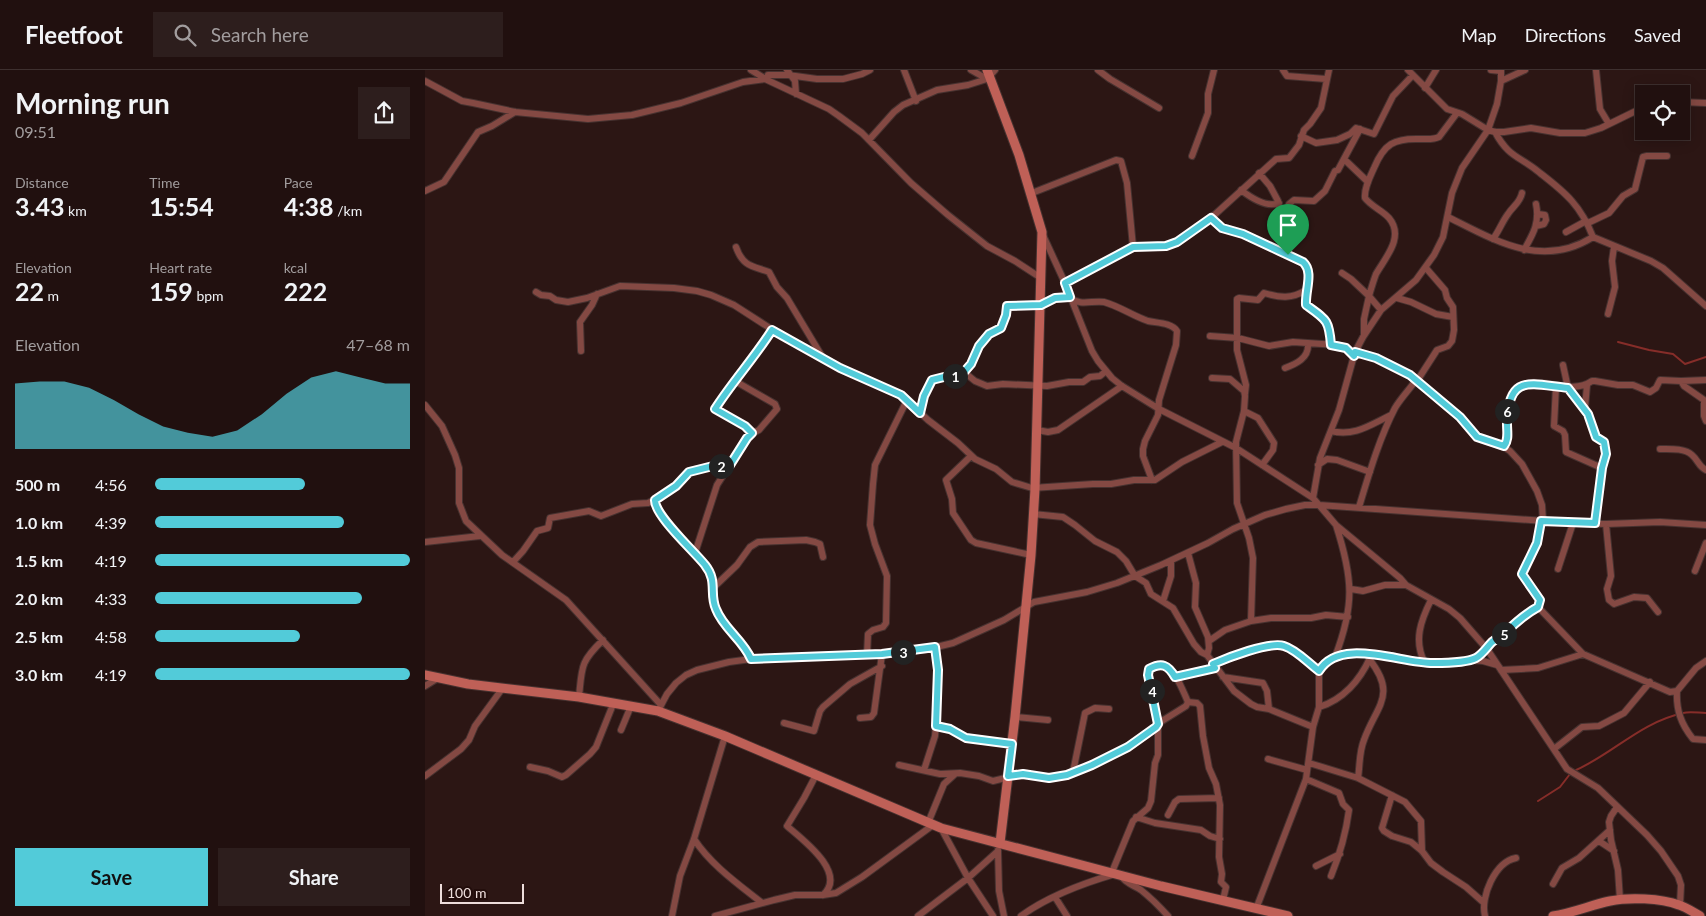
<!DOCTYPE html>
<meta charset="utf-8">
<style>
:root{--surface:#21100f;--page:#2d1e1d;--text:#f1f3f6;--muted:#a29d9e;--line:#3e302f;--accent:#52cbd9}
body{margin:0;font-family:Lato,sans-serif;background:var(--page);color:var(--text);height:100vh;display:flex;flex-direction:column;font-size:19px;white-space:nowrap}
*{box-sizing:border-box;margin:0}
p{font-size:16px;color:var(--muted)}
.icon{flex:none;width:28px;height:28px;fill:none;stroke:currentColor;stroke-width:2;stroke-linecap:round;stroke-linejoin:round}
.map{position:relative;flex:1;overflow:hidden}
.panel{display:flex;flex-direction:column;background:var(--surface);width:425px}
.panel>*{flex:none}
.tools{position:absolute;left:1210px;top:15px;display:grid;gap:10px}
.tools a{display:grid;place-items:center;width:55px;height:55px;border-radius:0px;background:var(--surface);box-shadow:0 2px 12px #0003,0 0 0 1px var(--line);font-size:25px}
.scale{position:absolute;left:15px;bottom:12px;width:84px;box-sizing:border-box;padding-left:5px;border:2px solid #eddddb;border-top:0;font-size:14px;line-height:18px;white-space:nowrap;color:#eddddb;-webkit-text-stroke:4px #220d0b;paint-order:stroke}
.pin{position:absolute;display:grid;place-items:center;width:42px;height:42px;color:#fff;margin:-51px -21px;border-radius:50% 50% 50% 0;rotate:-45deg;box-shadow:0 0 5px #0007}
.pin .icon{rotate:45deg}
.km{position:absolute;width:25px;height:25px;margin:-12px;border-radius:50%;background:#222;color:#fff;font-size:14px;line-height:25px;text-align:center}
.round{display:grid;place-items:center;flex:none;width:52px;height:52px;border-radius:0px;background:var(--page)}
.summary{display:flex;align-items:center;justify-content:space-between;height:85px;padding:0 15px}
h1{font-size:28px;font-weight:700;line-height:38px}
.metrics{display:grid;grid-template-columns:repeat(3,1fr);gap:8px;height:85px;padding:5px 15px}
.metrics div{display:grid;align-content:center}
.metrics b{font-size:25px;font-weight:700}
.metrics small{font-size:14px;font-weight:400}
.metrics p{font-size:14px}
.chart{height:140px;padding:10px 15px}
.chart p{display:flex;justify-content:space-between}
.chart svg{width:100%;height:90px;margin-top:5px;fill:var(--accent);opacity:.7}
.cta{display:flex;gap:10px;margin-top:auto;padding:10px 15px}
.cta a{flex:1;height:58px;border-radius:0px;background:var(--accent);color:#111;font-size:20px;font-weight:700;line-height:58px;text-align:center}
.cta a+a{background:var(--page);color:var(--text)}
ul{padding:0 15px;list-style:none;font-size:16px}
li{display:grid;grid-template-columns:80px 60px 1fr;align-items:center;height:38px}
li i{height:12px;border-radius:6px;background:var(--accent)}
header{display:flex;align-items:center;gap:30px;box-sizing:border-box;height:70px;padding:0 25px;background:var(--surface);border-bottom:1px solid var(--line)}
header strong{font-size:24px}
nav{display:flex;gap:28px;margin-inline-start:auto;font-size:18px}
.search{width:350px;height:45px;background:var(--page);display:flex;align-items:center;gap:12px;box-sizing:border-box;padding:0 18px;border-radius:0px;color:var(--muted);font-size:19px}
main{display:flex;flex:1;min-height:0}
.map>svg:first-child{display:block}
</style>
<header>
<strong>Fleetfoot</strong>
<div class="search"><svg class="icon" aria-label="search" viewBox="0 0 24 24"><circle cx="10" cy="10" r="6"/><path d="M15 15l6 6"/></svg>Search here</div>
<nav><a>Map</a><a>Directions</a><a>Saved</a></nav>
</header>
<main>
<section class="panel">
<div class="summary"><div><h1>Morning run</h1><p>09:51</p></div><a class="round"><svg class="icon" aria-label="share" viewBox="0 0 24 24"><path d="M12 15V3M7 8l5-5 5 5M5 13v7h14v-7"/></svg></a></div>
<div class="metrics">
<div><p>Distance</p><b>3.43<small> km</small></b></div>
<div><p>Time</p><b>15:54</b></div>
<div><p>Pace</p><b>4:38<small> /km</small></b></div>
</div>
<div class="metrics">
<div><p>Elevation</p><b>22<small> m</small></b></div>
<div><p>Heart rate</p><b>159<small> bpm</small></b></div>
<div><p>kcal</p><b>222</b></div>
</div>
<div class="chart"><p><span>Elevation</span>47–68 m</p>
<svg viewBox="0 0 160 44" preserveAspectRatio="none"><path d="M0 44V12L10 11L20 11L30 14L40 20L50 27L60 33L70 36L80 38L90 35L100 27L110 17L120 9L130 6L140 9L150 12L160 12V44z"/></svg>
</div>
<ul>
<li><b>500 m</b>4:56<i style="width:59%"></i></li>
<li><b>1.0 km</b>4:39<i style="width:74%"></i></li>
<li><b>1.5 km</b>4:19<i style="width:100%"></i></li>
<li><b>2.0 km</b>4:33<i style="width:81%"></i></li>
<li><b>2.5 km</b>4:58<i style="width:57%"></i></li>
<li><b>3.0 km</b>4:19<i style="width:100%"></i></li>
</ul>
<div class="cta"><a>Save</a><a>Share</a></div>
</section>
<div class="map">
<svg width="1281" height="846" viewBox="0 0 1281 846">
<rect width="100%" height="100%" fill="#2c1614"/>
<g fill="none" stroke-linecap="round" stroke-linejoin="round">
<!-- stream -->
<path stroke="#862d29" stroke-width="2" d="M1193,272L1224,280L1248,284L1260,294L1281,287
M1149,701C1188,684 1214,653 1258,643C1265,641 1274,643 1281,643
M1113,731L1135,717L1145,704"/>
<defs>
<path id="street" d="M326,0L339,8
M362,0L370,11L371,24
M479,0L491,31
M546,0L562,9L570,0
M673,0L685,9L734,38
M858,0L862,6L901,9
M983,0L1022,39L1037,44L1063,60L1070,62H1079L1106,58L1135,63H1160L1176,58L1219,37
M1066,0L1076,1
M1171,0L1175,39L1184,54
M343,5H363L392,9H418L437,4L445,0
M0,11L37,31L48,33L90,42L163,49L207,45L256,33L318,12L340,9L404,39L414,46L437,63L486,113L523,145L562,176L590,191L616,208
M1076,11V0
M1000,18L1011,0
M1256,32L1281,33
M1070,62C1084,88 1095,86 1115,103C1141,123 1156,136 1168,167L1226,191L1238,198L1281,236
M876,66L891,73L912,70L925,64L931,58L949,64L968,26L988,5
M444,70L469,42L478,35L512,20L543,15L562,9
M767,86L783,43V24L789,0
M919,89L943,112
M816,120C825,127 842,138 854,133
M0,121L19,112L53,62L67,56L90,42
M607,123L691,90L696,91L702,113L708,177
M1023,147C1071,171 1117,199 1168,167
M786,148L797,158L818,164L863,185
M857,150L864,134L869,130L889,131L900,121L910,101L913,100L935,59
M1163,153L1184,143L1198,126L1210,119L1218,87L1222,86H1242
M1111,156L1119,154L1121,150L1120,145L1113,144
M1141,162L1161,151
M617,163L640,213L667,281L673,291L687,308L697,316L734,339L811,378L888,428L911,455L975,508L981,515L1024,539L1035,548L1062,579L1142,699L1173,718L1222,765L1236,781L1253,806L1256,815L1255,835
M1068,169C1074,161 1077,152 1083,144C1088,136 1095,133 1097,123
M311,177C318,197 328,196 344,202L352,217L362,228L398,288
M1099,180C1108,164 1115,153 1111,134
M917,203L926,209L944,226L939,249V265
M640,213L708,177L741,176L759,168L786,148L851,89L864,88L874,75L879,60L885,54L896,38L904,0
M881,220V235C901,249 904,250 906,275
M111,222L116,225L125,226L131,230L143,232L162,228L195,216L249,218L272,221L286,225L309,235L354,264L415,298L476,325L503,350L533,373L550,389L571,399L587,412L607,418L668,414H686L709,410H730L757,392L797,372
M972,228L986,232L1011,244L1028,247
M956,240L944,226C946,219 948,212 951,204C960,188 980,167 964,148C957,140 947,137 940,128C939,118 945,107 949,98C959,74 969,68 995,69C1002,69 1008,70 1014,67L1032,43
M1183,244L1190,217L1187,191L1189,177
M785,266L813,268L844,276L868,272L912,275L921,278L929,286
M156,281L155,252L167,235L172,224
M930,282L951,288L985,305L1035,347L1052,367L1079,377L1085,381L1097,394L1112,421L1117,435L1118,451
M1138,295L1143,318L1163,344L1171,367L1179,372L1181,384L1177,398L1170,453
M860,298C871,294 884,288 883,274
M539,302L550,311L562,316L578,314L622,316L644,312H658L665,307L675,306L681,301
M992,311L1012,280L1023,276L1027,271L1029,260L1028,237L1022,228L1020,220L1001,198
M1256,311L1281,310
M1131,316L1129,356L1138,361L1140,365L1141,382L1177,398
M820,324L821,315L812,280V229L814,228L833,230L839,223C855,228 867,229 881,220L884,207L882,195L863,185L861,173L863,163L857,151L853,131L845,116L834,103
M0,335L17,356L30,385L34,398V433L41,451L77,485L141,530L236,635
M1160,338L1162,315
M819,341L833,348L849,373L848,380L837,395
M495,343L499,326L507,310L530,306L539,302L546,294L554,276L563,264L575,258L581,245L582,236L616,235L630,228L645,227C655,237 667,230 679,232C694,236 708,246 723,251C733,253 747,253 752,261L751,275L734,330L733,345L720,371L718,379V386L727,410
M612,360L623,362L633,360L697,316
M906,361C929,367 945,355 966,345
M327,363L320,356L290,339C308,311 330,287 347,260
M1079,377C1089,362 1074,331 1092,318C1112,303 1144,327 1167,311H1170L1193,315H1208L1225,322L1231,318L1235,310L1256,311L1259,316L1279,330V346L1281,351
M1235,379C1245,379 1260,378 1267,385C1273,390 1274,397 1281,400
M546,386L521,410L527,429L528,443L546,470L551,473L606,485
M893,395L902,389L912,390L945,402
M888,428L895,388L914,340L930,282L938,267L956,240L991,210L1009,185L1018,167L1027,123L1037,98L1063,60L1072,34L1076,11L1100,0
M230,430C229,446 271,483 282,497C292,511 285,524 290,538C297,558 318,570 326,589
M934,437C944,404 954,369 970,338C976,328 984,320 991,310
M608,444L638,447L650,455L670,471L692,482L701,491L710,506L721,513L726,524L748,538L769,574L776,582L782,585L809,621L826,634L832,637L844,639L888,657
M1116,451L1113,473L1097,504L1115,530L1113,537L1158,584L1245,622L1252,621C1251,640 1256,654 1268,669L1281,670
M1181,454L1186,506L1182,519L1184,530L1189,534L1209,527L1222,528L1233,542
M0,472L55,466
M270,483L292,415L322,368L324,365L334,360L352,339L350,334L310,311
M763,483L771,513L770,537L783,567L784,578L782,585
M88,492L98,481L112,461L123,458L125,448L164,441L176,446L207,434L223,433L232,429L253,415L264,401L288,396L305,395
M1133,499L1148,453
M1270,501L1281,473
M289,517L312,495L325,477L333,472L381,470L390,472L395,474L398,487
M926,519L938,521L960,515H981
M738,531L746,506V491
M826,551L846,548H886L901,545L923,547
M784,571L800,560L826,551L828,488L824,468L812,433L811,372L819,341L820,326L819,321L805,309L787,308
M442,585L443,564L448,560L458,557L461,553L462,506L450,474L445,455L448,414L450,395L482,330
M910,587L935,583L966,586L1000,593L1046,590L1058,591L1072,595
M1047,589C1057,585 1061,578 1068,571C1083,559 1096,546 1113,537
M1000,593C988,571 996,550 1006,530
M788,594C802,588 845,571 859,576C872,580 883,593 894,601
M1076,600L1113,598L1158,584
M750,607L790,597
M798,607L838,613L842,621L844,639
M0,616L13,608
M1252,621L1271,598L1281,591
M154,627C157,597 155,592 178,570
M763,632L772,633L775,636L778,666L784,698L791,714L795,735L794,787L797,804L796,812L801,817L798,830
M894,637C918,630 935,610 945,588
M233,641L242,624L251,613L261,605L272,600L304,592L326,589L457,584L503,579L528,573L579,550L609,532L662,522L692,513L736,495L783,473L808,459L840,445L861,439L880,435H894L1148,453L1181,454L1235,452L1281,455
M590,647L623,650
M435,648L446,647L449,643L457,584
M359,653L389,661L395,641L398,637L425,614L457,596
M511,655L527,660L541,668L587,674
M196,660L206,636
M1129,679L1157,657L1174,656L1199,643L1225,612
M843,689L882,700
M884,693L933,708L980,732L996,751L997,781
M474,695L515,704L535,703L554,706L568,711L593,705L625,708L634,707L667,695L708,674L728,660L737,651L761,636L763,632
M105,697L123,701L137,707L141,705L165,684L171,677L189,632
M499,700L510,666L511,655L513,600L510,577
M648,702L660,643L670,638L684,639
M391,705L379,728L362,756C377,769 423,803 398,825
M0,706L36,679L44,670L50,656L77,619
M933,708C935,695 934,682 939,670C951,636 973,625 944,589
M881,709L914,723L918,734L924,740C921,763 915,784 906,806
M967,725L957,758L959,761L967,766L986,772L997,781L1006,793L1018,802L1041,817L1058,832
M1192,737L1186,746L1184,752L1186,770L1193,800L1195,830
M743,745L750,732L754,729L794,728
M711,747L730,753L776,760L785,766L795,769
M503,753L519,714L530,704
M516,758L543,808L568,846
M269,769C286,795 313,814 337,833
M1174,771L1189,781
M573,780L574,821L579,846
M891,796L915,784
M687,802L708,751L723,738L726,731L730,693L733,685V654L723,605L725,599L737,594C751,600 757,619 763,632
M696,806C701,814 709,815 716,820C726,828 735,837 743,846
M1128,814L1137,798L1154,788L1185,760
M630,827L642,846
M831,839L881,709L888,657L894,637V601L899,593L910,587C930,535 928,508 911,455
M247,846L255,806L269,769L300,666
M290,846L349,830L370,825H398L411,823L437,807L508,755
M493,846L543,808L573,781
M596,846C622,827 659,813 690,804
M1060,846C1055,827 1070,792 1091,788"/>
<path id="secondary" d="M562,0L594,85L617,162L610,419L606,485L590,647L575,773
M0,605L43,614L154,627L233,641L300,666L516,758L736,816L863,846
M1128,846C1148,843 1166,835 1185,831C1203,827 1236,828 1254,835C1261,837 1268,842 1275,846"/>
</defs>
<!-- street casing -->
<use href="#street" stroke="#473230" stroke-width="8"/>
<!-- secondary casing -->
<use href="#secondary" stroke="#473230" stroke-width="11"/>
<!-- street -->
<use href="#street" stroke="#844943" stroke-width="6"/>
<!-- secondary -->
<use href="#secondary" stroke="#bf6057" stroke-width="9"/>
</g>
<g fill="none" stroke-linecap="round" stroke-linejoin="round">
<defs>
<path id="route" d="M786,148L797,158L818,164L878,192C889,202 880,220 881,235C902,250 904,250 906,275L921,278L929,286L930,282L951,288L985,305L1035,347L1052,367L1079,376C1084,370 1082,362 1082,354C1083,303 1105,314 1143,318L1163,344L1171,367L1179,372L1181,384L1177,398L1170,453L1116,451L1112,473L1097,504L1115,530L1113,537C1100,544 1090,553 1080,563C1076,566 1071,569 1067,572C1062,577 1058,584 1051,588C1041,593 1020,593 1009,593C977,594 915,566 894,601C883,593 872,580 859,576C845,571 802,588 788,594L790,598L750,607C743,595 737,592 724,599L723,605L733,654L731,657L703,677L667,695L642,705L624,708L598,704L583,706L587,674L541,668L525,659L511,656L513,600L510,577L457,584L326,589C318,570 298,558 291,539C284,524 293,511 280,495C270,482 229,445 230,430L251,416L264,402L288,396L305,395L322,368L327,363L320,356L290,339C308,311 330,287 347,260L415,298L476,325L495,343L499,326L507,310L539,302L546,294L554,276L564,264L576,258L581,245L582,236L616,235L630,228L645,227L640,213L708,177L741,176L752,172Z"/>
</defs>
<!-- route casing -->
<use href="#route" stroke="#fff" stroke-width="10"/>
<!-- route -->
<use href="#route" stroke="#52cbd9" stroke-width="6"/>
</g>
</svg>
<div class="tools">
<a><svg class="icon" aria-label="locate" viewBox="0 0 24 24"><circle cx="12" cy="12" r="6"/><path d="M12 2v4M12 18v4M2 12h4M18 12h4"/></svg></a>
</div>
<div class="scale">100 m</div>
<div class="pin" style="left:863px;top:185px;background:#1e9e55"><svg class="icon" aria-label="arrive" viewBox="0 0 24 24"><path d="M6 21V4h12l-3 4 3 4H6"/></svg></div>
<b class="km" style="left:530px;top:306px">1</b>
<b class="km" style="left:296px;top:396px">2</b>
<b class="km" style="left:478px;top:582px">3</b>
<b class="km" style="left:727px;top:621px">4</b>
<b class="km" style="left:1079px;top:564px">5</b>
<b class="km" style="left:1082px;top:341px">6</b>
</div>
</main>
